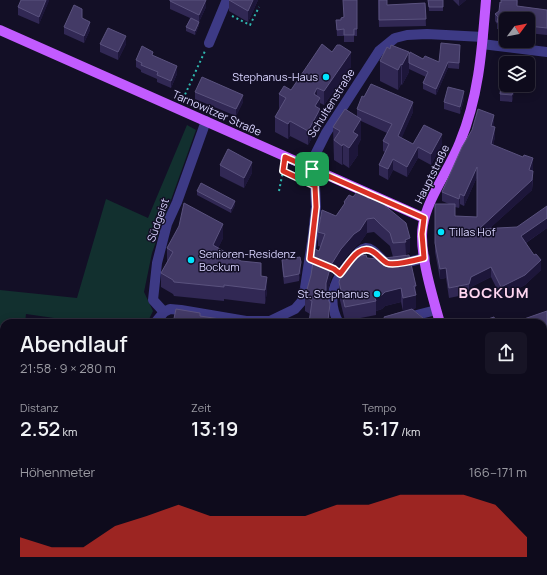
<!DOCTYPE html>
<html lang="de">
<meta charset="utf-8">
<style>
:root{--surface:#0e0b1c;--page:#171425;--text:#f1f3f6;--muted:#9b9ba3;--line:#2e2b3b;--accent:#d93025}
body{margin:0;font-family:Manrope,sans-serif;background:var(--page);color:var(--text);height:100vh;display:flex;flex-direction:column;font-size:15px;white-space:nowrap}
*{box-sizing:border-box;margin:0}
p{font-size:13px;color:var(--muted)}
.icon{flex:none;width:22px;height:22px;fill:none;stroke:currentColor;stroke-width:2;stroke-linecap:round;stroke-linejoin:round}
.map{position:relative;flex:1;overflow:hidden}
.sheet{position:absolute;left:0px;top:319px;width:547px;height:256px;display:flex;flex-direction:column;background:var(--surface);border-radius:12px 12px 0 0;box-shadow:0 2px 10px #0003,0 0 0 1px var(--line)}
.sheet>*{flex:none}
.needle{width:26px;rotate:58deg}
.controls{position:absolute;left:499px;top:12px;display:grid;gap:8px}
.controls a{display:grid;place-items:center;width:36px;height:36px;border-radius:6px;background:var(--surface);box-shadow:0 2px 10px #0003,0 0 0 1px var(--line);font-size:20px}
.pin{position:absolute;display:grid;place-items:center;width:34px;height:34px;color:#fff;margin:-17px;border-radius:8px;box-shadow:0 2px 6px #0006}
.round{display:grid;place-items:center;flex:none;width:42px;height:42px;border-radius:6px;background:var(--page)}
.summary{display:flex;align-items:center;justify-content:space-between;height:68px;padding:0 20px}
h1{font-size:22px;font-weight:600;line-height:30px}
.metrics{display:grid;grid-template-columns:repeat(3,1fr);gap:6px;height:68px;padding:4px 20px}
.metrics div{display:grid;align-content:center}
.metrics b{font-size:20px;font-weight:600}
.metrics small{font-size:11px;font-weight:400}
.metrics p{font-size:11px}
.chart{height:112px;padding:8px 20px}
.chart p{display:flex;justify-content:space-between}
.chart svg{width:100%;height:72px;margin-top:4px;fill:var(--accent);opacity:.7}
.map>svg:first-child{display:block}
</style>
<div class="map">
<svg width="547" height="575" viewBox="0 0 547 575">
<rect width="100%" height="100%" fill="#130f26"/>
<!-- green -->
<path fill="#12302f" d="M187,125L196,130L152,253L144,292L153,311L147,323H89L26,314L25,323H4V421L0,420V290L77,298L106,199L148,218Z"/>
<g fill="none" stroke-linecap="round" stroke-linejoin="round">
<!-- path -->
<path stroke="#2fb8b0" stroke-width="2" stroke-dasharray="2 3" stroke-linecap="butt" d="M232,16L250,25L259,7
M183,99L205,51
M284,166L283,171L303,180
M279,191L283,171
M480,322V323"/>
<!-- minor -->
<path stroke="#3d3a85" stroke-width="10" d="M209,43L226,2
M482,44L547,52
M164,312L170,309L181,310L246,321H270L295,309L302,301L305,288L313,235L316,207L315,186L312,169L314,157L326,133L379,51L395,38L407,35L427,34L483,37
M164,312L153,300L157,263L167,224L177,202L206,121
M155,323L164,312
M339,323C325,299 335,278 352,260C356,255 360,249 366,248C375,248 380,261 388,263C397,266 415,260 425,258
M386,323L436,310
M543,356L547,354
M294,571L301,575
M64,575L66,571
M186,575L187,571"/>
<!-- major -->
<path stroke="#c25bff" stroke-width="10" d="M0,30L424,218
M440,323C433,298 418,250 423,225C427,199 450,168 460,142C479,96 482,49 486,0
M480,575V571"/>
</g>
<!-- wall -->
<path fill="#312854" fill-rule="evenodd" d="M49,0L39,24L18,15V7Z
M229,0H258L248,22L229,11Z
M357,0V36H354V42H344V36H337L336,20H341Z
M378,0H387V5L425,3L426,26L379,27Z
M428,0H443V11H429Z
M453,0H466L459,6Z
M518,0L517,6L547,10V35L528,33V19H506V30L497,29V24L495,21V14Z
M170,1L206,7L199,22V25L195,35L186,31V27L190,18L170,9Z
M82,18L90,30L84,43L64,34V27Z
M100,44H126L118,60L100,52Z
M460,51L459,69L448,68L436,95L423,89V83L426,77L409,69V72L402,85L401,84L398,90L380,81V61L409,55L439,62Z
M153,56L177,74L171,88L157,82V79L141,72V70L136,67V60Z
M351,67L324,105L320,103V123L308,145L290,136L288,139L275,132V117L280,109L279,108V94L291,90Z
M515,85L512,102L500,101V94Z
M195,92L243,102L236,116L195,99Z
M464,99L460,114L444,109V102Z
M357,109L413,112L401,138L413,144H442L431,165L418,158L407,177L393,170L388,180L379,175V165L385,152L383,151V141L387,133L361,121V139L358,145V155L349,168L343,164L342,165L334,160L333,127L357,116Z
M494,124L493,127L495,137L493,145L533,168L532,171L533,181L532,190L490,228H547L526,243L541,270L525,285L501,297L491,277L471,287L469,294L449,298L446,278L440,279L435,252V204H449L442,201V192ZM477,177V217L455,216V207L459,208L460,204L464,206Z
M220,165L252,173L244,188L220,176Z
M197,191L235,205L231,213L197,195Z
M353,197L369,199L406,223L410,252L406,254V255L416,286V308L413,309L429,323H384V317L403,311L401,302L385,306L382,309L376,311V315L345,321L339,296V282L367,258L377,259L393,257L390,246L374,232L367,233L360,243L354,248L341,263L331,278L327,294L330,318L329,323H309L310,314L305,311V297L321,247L318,246V232L336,216L344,205V202Z
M223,238L218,248L261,276L267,291L265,304L224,299V301L174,296L173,294L161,287V273L167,262V248Z
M282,260L301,270L299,281L284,284L282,267Z
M547,360V378L543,371V362Z
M18,571H44V575H19V573L18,572Z
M318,571H352V575H316V573Z"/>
<!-- shaded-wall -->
<path fill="#1d163a" d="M46,0H49V1L39,24V17Z
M206,0V7L199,22V15Z
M253,0H258L248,22V11Z
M459,0H466L459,6Z
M90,22V30L84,43V36Z
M199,22V25L195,35V31Z
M126,36V44L118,60V52Z
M460,45V51L459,69V63Z
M351,52V67L324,105V91Z
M409,52V72L402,85V65Z
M448,62V68L436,95V89Z
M401,64V84L398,90V70Z
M177,66V74L171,88V81Z
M514,85H515L512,102V95Z
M317,88V101L320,98V123L308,145V131L314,94Z
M464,91V99L460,114V107Z
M243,95V102L236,116V109Z
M413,102V112L398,147V136Z
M494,115V124L491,136V126Z
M361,119V139L358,145V155L349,168V148L353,132Z
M290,121V136L288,139V124Z
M495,127V137L491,154V144Z
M442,134V144L431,165V154Z
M343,144V164L342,165V146Z
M418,147V158L407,177V167Z
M533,158V168L529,179V170Z
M393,159V170L388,180V169Z
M252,162V173L244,188V178Z
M477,167V177L464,206V196Z
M533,171L532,190L479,238V229Z
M460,194V204L459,208V199Z
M235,201V205L231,213V209Z
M547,218V228L521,246V236Z
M367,219V233L360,243L354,248L341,263L331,278L326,297V283L331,265L341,249Z
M223,224V238L213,259V245Z
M410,238V252L406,254L405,240Z
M541,260V270L525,285L501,297V287Z
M301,262V270L299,281V274Z
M491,267V277L471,287L469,294V284L471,277Z
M446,268V278L440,279V269Z
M267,277V291L265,304V290Z
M414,286H416V308L403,312V298Z
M401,288V302L385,306L382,309L376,311V301L375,298L385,292Z
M330,304V318L329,323H328Z
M547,340V343L543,345V341Z
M547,419V425L543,427V420Z
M43,571H44V575H41Z
M117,571H119L118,575H115Z
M174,571H176L175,575H172Z
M228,571H231L229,575H227Z
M274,571H276V575H273Z
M348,571H352V575H345Z"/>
<!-- building -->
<path fill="#433a66" stroke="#5a527e" d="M21,0H46L39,17L18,7Z
M170,0H206L199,15L170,1Z
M229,0H253L248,11Z
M343,0H357V29H354V35H344V29L337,30L336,20H341V18L344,17Z
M379,0H387V5L425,3L426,19L379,20Z
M428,0H443V7H429Z
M501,0H517V6L547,10V28L528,26V19H506V23L497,22L498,17L495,14L499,11L500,2L501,3Z
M74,5L82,9V18L90,22L84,36L64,27Z
M191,18L199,22L195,31L186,27Z
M108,28L126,36L118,52L100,44Z
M441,43L460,45L459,63L448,62L436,89L423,83L428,72L409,63V55L410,52L423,59L425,56L439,62Z
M322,44L332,52L337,45H340L351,52L324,91L317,88L314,94L320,98L315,106L320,109L308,131L290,121L288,124L275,117L286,98L279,94L284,86L291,90Z
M391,45L409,52L402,65L401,64L398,70L380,61L387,47L390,49Z
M142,46L153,52L152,55L177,66L171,81L157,75L158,72L141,65L142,63L136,60Z
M202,77L243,95L236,109L195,92Z
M506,79V85H514L512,95L500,94L502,80Z
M371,84L413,102L398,136L413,144L424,125L442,134L431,154L418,147L407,167L393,159L388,169L379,165L389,144L383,141L392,124L357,109L362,96L364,97Z
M448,87L464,91L460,107L444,102Z
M345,109L361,119L353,132L358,135L349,148L343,144L342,146L334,140L340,131L333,127Z
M478,109L494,115L491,126L495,127L491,144L523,157L524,155L533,158L529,170L533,171L532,180L479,229L517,227L547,206V218L521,236L534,255L536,254L541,260L525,275L501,287L491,267L471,277L469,284L449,288L446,268L440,269L435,243V204H455V216L477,217V167L464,196L460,194L459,199L442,192L462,147L472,130Z
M228,149L252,162L244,178L220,165Z
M201,183L235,201L231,209L197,191Z
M358,191L369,199L372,195L406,223L410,238L405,240L406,242L393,243L390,233L380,224L374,218L367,219L360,230L354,234L341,249L331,265L326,283V293L330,304L328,320L319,319L318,323H309L312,301L305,297L311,275L315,249L319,251L325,234L318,232L322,210L336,216L345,203L344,202L349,195L353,197Z
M184,203L223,224L213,245L241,261L261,263V276L267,277L265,290L224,285V287L174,282L173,280L161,273L173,252L167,248L179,226Z
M366,255L367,258L377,259L409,255L416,286H414L416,295L403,298L401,288L385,292L382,295L375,298L376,301L345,307L339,282L343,270L350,258Z
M300,257L301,262L299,274L284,277L282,260Z
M176,309L200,313V316L220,319L219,322L226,323H173Z
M412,309L429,323H386L384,317Z
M547,311V340L543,341V323H526L524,319Z
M494,317L496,323H483L482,321Z
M547,360V371L543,363V362Z
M547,409V419L543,420V411Z
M0,569L9,573L8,575H0Z
M20,571H43L41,575L39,574V575H25L19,573Z
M95,571L99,572V571H117L115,575H93Z
M156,571H174L172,575H155Z
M214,571H228L227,575H213Z
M258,571H274L273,575H256Z
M318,571H337L335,575H318L316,573Z
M338,571H348L345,575H344Z
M417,571H465V575H403L404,573L416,574Z"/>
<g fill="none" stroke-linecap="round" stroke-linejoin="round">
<defs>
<path id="route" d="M285,157L424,218L422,234L424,258C416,260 395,266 387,263C383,261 379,256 375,253C360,241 349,263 340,274L334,269L310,259L316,207L315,186L283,171Z"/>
</defs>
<!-- route casing -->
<use href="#route" stroke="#fff" stroke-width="8"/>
<!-- route -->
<use href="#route" stroke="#d93025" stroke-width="5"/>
</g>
<!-- markers -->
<g fill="#00e5ff" stroke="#130f26" stroke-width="1.5">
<circle cx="326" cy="77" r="4"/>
<circle cx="441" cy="232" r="4"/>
<circle cx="191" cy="260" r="4"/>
<circle cx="377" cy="294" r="4"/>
</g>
<g text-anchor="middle" stroke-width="3" stroke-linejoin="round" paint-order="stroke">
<!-- poi labels -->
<g font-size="11" fill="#d9d4ff" stroke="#130f26" text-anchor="end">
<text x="318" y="81">Stephanus-Haus</text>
<text x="449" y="236" text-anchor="start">Tillas Hof</text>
<text x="199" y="258" text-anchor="start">Senioren-Residenz<tspan x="199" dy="13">Bockum</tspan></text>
<text x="369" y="298">St. Stephanus</text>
</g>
<!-- street labels -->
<g font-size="11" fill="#d9d4ff" stroke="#130f26">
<text transform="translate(331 103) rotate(-58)" y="4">Schultenstraße</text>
<text transform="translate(217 113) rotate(24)" y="4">Tarnowitzer Straße</text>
<text transform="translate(432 174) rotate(-64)" y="4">Hauptstraße</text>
<text transform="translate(158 220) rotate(-71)" y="4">Südgeist</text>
</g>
<!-- district labels -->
<g font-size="15" font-weight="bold" letter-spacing="1" fill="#ffd6f0" stroke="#130f26">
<text x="494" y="298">BOCKUM</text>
</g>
</g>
</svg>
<div class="controls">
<a><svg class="needle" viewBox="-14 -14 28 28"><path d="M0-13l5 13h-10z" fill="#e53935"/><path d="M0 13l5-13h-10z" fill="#9b9ba3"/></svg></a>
<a><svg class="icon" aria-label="layers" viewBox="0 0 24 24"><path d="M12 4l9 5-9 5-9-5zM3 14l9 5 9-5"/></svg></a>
</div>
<div class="pin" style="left:312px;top:169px;background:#1e9e55"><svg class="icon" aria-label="arrive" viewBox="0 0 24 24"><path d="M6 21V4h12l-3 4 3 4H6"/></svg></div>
<section class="sheet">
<div class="summary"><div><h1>Abendlauf</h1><p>21:58 · 9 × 280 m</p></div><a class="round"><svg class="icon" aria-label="share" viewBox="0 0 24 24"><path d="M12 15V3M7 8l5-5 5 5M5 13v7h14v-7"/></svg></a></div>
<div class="metrics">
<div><p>Distanz</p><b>2.52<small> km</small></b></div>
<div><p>Zeit</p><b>13:19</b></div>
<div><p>Tempo</p><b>5:17<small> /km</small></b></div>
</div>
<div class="chart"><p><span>Höhenmeter</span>166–171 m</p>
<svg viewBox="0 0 160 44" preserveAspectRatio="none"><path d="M0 44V32L10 38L20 38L30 25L40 19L50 12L60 19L70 19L80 19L90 19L100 12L110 12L120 6L130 6L140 6L150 12L160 32V44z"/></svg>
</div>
</section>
</div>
